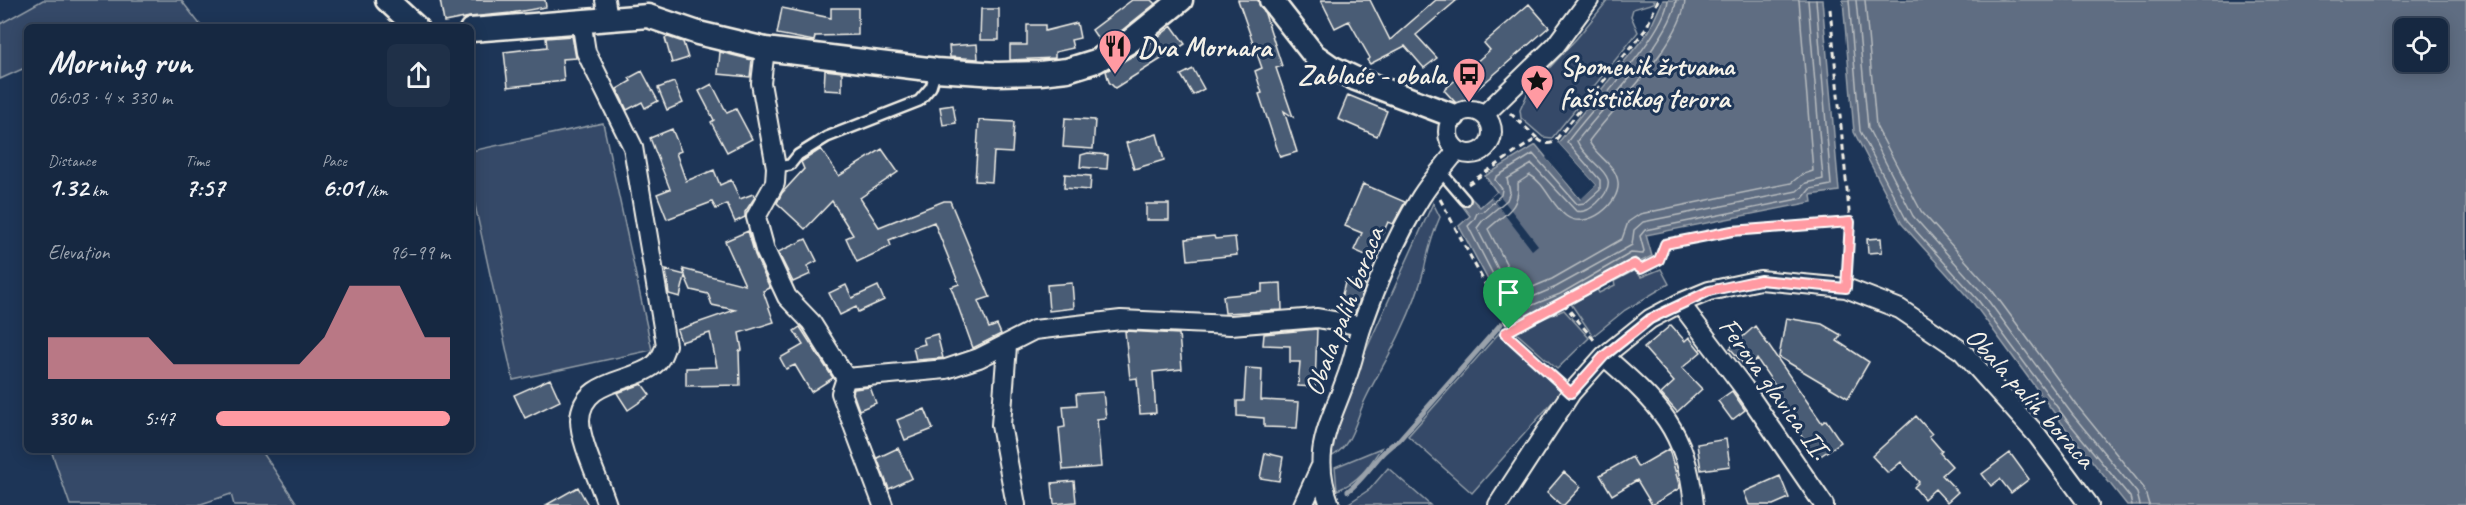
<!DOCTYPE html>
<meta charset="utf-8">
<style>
:root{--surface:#162841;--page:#1f3048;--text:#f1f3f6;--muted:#9ea6b1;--line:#35445a;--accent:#ff9aa2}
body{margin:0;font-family:Caveat,sans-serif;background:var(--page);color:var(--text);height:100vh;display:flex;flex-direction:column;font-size:22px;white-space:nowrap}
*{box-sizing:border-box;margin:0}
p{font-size:20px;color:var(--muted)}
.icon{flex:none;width:33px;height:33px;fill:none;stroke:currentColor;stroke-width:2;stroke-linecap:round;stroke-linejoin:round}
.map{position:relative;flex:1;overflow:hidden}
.side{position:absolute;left:24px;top:24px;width:450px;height:429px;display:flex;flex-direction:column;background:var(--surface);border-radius:9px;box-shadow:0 3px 15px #0003,0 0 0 2px var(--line)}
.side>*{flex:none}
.tools{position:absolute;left:2394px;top:18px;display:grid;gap:12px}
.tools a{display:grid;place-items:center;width:54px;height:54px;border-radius:9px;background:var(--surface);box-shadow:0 3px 15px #0003,0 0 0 2px var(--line);font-size:30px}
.pin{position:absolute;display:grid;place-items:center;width:51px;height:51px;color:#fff;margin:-62px -26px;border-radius:50% 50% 50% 0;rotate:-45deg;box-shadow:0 0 6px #0007}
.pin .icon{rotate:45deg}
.round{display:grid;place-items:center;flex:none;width:63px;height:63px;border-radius:9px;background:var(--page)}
.summary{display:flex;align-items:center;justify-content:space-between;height:102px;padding:0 24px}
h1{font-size:33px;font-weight:700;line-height:45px}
.figures{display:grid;grid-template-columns:repeat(3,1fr);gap:9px;height:102px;padding:6px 24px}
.figures div{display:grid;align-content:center}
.figures b{font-size:26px;font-weight:700}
.figures small{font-size:16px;font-weight:400}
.figures p{font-size:16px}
.chart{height:168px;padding:12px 24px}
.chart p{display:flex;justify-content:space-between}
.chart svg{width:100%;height:108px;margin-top:6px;fill:var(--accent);opacity:.7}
ul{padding:0 24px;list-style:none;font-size:20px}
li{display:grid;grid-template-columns:96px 72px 1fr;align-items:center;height:45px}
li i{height:15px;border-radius:8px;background:var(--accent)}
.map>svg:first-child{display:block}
</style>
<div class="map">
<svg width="2466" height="505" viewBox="0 0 2466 505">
<rect width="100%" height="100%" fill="#1d3557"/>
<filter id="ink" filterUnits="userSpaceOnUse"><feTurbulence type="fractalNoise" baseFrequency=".0167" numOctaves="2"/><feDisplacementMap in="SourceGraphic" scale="12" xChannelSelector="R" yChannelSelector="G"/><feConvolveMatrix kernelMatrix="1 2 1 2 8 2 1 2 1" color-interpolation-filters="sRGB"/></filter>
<g filter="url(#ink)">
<!-- green -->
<path fill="#354a67" stroke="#949ea8" stroke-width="1.5" d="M43,0H181L202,27H27V67L0,79V24Z
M1608,0H1655L1654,3L1633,9L1631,16L1638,32L1552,138L1543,137L1521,118L1520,110L1529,90L1577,38Z
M603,123L652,350L513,380L471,187V151Z
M1433,203L1440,217C1432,235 1428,251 1424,270C1419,290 1410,312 1401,331C1391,354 1376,376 1365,400C1355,421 1353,445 1331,457L1335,423L1351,383Z
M1661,269L1669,284L1625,310L1593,336L1571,304L1597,289L1599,293L1615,285L1614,281L1635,270L1641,277Z
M1564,310L1589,338L1557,369L1513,330Z
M1499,333L1564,389L1472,493L1408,436Z
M1381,448C1369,466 1358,483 1337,490L1335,467Z
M51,450H261L298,505H234L231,494L198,505H70Z
M1388,468L1430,505H1346L1370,489Z"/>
<!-- water -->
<path fill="#5e6d82" stroke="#9aa2ab" stroke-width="1.5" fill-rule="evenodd" d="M1663,0H1822L1839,191L1811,195L1812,202L1646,235L1652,256L1638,263L1635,258L1562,300L1513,321L1508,317L1459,226L1470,216L1461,204L1469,196L1480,207L1497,192L1485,176L1536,145L1580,199L1596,185L1558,143L1649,31Z
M1843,0H2466V505H2127L2061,422L1974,304L1902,224L1854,132ZM2404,28H2438V62H2404Z"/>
<!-- pier -->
<path fill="#1d3557" d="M1558,143L1596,185L1581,199L1546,158L1548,155L1581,195L1592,184L1556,145Z
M1497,192L1538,245L1532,250L1491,197Z"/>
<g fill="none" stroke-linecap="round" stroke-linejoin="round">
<!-- shore -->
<path stroke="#b8bcbf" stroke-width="1.5" d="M1668,0C1665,35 1590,110 1567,142L1600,180V190L1585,203L1577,204L1533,154L1496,177L1495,180L1502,189L1501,195L1484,211L1477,213L1474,220L1468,226L1513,313L1560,294L1631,253L1643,254L1644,251L1640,236L1645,230L1803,198L1810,189L1831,185L1816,0
M1676,0C1674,36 1601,109 1577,141C1587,166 1628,174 1597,203C1590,209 1585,213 1576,211L1532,164L1507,179L1510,192L1507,200L1483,220L1477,228L1516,304L1556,287L1632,245L1634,230L1643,222L1797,191L1806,183L1823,179L1808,0
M1685,0C1683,41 1614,107 1589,141C1595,156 1616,164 1618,182C1621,204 1586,231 1566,216C1552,206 1545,183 1530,175L1518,183C1520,209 1505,213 1488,229L1521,292L1552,279L1622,239L1628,222L1640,214L1791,183L1801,175L1813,171L1799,0
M1849,0L1860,131L1907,221L1978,300L2066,419L2130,497L2132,505
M1856,0L1868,128L1913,216L1984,295L2072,414L2137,493L2140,505
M1865,0L1876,126L1921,211L1991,289L2079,408L2144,488L2149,505"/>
<!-- stream -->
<path stroke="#9aa2ab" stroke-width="5" d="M1348,491C1368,476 1378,452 1399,440L1501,324
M1314,505L1323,499"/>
</g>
<!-- building -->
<path fill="#485b74" stroke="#f4f1e8" stroke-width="1.5" d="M440,0H545L546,7L511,13L470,17L444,22Z
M1132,0H1151L1155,4L1121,31L1101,43L1092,30Z
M1238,0H1258L1265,14L1282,66L1276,68L1293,117L1284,111L1297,152L1280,157L1259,94L1262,93L1255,71L1262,68Z
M1321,0H1370L1390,40L1436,0H1457L1416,35L1437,58L1424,68L1405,46L1370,64L1367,60L1370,58L1349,21L1335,28Z
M1529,4L1549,27L1460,104L1455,102L1444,90L1490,50L1484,43Z
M782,8L831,18V8H858V35L815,36L814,41L777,34Z
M981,9H999V40H980Z
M1077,23L1080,38L1071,40L1073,48L1055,52V58L1010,60V45H1027V25H1045V31Z
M1172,26L1185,44L1115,88L1109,82L1106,71L1136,54Z
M572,36L576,58L562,59L564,81L508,87L504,52L547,47L546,38Z
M668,37L683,42L688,58L672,63L665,38Z
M977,44L978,59L950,57L949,46Z
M720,52L752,60L750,77L718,74Z
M1193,69L1204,89L1193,95L1181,75Z
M825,70L842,72V91L824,90Z
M642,71L658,101L645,108L642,102L627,110L617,89L631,81L629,78Z
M674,82L683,103L667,110L658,88Z
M712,84L727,113L736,109L752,139L727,152L711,122L714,120L699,91Z
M1348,95L1387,111L1377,136L1338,119Z
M953,105L956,123L943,125L940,107Z
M1065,118L1095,120L1093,149L1063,147Z
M979,120L1014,122L1012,153L994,152L992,182L975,181Z
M672,129L681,151L676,153L686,181L714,170L720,185L731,180L740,199L753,194L755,197L745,212V217L735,222L727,204L716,209L712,202L667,219L657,194L670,189L650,138Z
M1157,134L1164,160L1134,169L1126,143Z
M821,149L839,176L882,149L898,172L860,198L879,227L944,201H950L990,297L978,301L989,328L997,325L1001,334L973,348L951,287L959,284L934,222L889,240L891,246L857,262L846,238L853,235L832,201L805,229L777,203L782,193L804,169L801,162Z
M1088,153L1108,155L1107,169L1080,167L1081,155Z
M1065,174L1091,176L1090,190L1064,188Z
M1363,184L1405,202L1393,224L1388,222L1372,258L1354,250L1362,233L1345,226Z
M1146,204H1169V220H1146Z
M748,231L755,255L770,288L763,291L774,322L739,333L742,350L739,351L740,385L686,386V368L717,367L710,333L681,342L677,330L735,310L712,305L708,294L691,290L685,276L680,297L669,294L666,270L685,275L683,269L745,285L725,241Z
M1214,236L1215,239L1235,237L1237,255L1188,260L1186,239Z
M1881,238L1882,252L1868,253L1867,239Z
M806,239L817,261L807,266L811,274L793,282L778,252Z
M1346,279L1366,285L1355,313L1338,310Z
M1072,283L1074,308L1049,311L1047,285Z
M1281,283L1282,310L1225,313L1223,296L1262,292V284Z
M846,285L852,298L878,286L884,300L858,312L856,307L840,315L829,293Z
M1786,318L1822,324L1841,335L1837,341L1869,362L1848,398L1779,357Z
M1671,325L1685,341L1689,337L1701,352L1682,368L1702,389L1677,412L1661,394L1674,382L1644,348Z
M1755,326L1822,423L1826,420L1841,442L1816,459L1783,407L1780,409L1772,398L1780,393L1757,359L1746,367L1730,348Z
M800,327L833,378L811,392L795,365L786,369L780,358L803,345L794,331Z
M1317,329L1315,387L1298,386L1300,362H1290V346L1263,345L1264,334Z
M1125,331L1179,334L1182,369L1153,372L1156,413L1140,414L1137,378L1130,379Z
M937,334L943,358L916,360L913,347L925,344L923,338Z
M1246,368L1262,369L1261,400L1299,402L1297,428L1264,427V418L1237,416V401H1244Z
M550,379L560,401L525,418L514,395Z
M642,384L650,395L628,410L617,393Z
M870,387L876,403L859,410L853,393L854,389Z
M1732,391L1745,410L1732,420L1718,401Z
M1103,392L1106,418L1097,419L1101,467L1063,470L1059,428L1065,427L1063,406L1077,405L1076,394Z
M925,409L933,429L905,440L897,420Z
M1916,416L1932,434L1929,436L1942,451L1940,453L1952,466L1942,475L1958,492L1947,502L1935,489L1924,499L1914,487L1919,482L1901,462L1888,473L1872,456Z
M1726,439L1730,466L1701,470L1697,444Z
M898,448L912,478L889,489L877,458Z
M1669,449L1680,488L1652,505L1637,480L1612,495L1600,475L1632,457L1638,467Z
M1265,453L1283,457L1279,481L1260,478Z
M2010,453L2029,479L2011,493L2000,479L1991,486L1982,474Z
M1564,472L1581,487L1564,505H1561L1547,492Z
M1780,476L1789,498L1773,505H1749L1744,492Z
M1074,481L1076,502L1054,504L1052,483Z
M578,487L588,505H546Z"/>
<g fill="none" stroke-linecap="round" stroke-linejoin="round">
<defs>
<path id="service" d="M776,167L790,165L798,155L827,137L919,101L931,87L936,71
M1441,172L1465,200"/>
<path id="minor" d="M605,0L608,18
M581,20L586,52L633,147L666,345C663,353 661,360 654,365C632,383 581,379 580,420C580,443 600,482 607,505
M765,49L761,83L776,167L775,183L756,217L765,250L787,297L811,322L846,378L841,393L883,505
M1448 132a22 22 0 1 1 44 0a22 22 0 1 1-44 0Z
M1484,115L1555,46L1589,0
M1680,303L1744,388L1824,505
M1007,346L1001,425L1016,505
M1604,356C1659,404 1686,429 1694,505
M846,378L946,369L979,358L1034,330L1121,320L1231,325L1317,318L1362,326
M1303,505L1320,468
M1330,505C1310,452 1329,427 1346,379C1353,362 1356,343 1362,326C1376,286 1398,233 1421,197C1431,181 1445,166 1457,150
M1498,505L1571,393L1604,356L1650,319L1680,303L1709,291L1760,280L1846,288L1900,309L1962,351L2037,435L2089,505"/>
<path id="tertiary" d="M387,0L416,27
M1271,0L1314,55L1331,67L1356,79L1454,116
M471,30L648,16L698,33L765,49L936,70L997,74L1040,73L1067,70L1096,61L1129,42L1181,0"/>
</defs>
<!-- service casing -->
<use href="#service" stroke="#f4f1e8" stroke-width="14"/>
<!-- minor casing -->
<use href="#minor" stroke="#f4f1e8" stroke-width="22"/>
<!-- tertiary casing -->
<use href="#tertiary" stroke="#f4f1e8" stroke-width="27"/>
<!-- path -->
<path stroke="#f4f1e8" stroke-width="3" stroke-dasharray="6 4.5" stroke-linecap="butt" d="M1830,9L1850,222
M1510,113L1537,138
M1468,184L1537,138C1542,143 1547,145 1554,142L1646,29L1658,0
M1440,199L1509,329
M1563,303L1595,341
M1559,383L1505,333L1634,264L1641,269L1659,260L1665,244L1732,231L1850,222L1848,271"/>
<!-- service -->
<use href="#service" stroke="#1d3557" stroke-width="9"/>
<!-- minor -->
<use href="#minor" stroke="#1d3557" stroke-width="18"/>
<!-- tertiary -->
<use href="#tertiary" stroke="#1d3557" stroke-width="22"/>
</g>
</g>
<g fill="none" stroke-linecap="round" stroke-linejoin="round" filter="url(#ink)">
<defs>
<path id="route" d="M1850,222L1846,288L1760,280L1709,291L1650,319L1604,356L1571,393L1505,333L1634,264L1641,269L1659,260L1665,244L1732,231Z"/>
</defs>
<!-- route casing -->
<use href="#route" stroke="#fff" stroke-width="12"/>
<!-- route -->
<use href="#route" stroke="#ff9aa2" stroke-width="8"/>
</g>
<!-- icons -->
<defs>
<symbol id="restaurant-pin" viewBox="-11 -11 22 30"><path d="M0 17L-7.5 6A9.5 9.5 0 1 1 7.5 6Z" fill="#ff9aa2" stroke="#1d3557"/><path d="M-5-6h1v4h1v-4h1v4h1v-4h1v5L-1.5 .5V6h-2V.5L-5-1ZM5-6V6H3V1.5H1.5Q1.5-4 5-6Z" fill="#111"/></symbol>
<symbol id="bus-pin" viewBox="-11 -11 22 30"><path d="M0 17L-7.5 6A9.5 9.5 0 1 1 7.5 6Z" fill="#ff9aa2" stroke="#1d3557"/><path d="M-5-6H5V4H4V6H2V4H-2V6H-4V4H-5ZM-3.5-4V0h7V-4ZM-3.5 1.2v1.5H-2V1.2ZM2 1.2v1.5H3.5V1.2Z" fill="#111"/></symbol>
<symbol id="sight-pin" viewBox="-11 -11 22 30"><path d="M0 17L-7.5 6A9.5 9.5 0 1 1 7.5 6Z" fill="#ff9aa2" stroke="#1d3557"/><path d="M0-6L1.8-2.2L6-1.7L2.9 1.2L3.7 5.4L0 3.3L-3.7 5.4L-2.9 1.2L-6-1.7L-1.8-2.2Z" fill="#111"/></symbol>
</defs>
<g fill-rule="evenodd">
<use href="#restaurant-pin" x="1096" y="27" width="38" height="52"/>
<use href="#bus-pin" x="1450" y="55" width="38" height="52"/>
<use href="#sight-pin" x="1518" y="62" width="38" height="52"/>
</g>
<g text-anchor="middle" stroke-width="6" stroke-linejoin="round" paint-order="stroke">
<!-- poi labels -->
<g font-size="28" font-weight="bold" fill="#f4f1e8" stroke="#1d3557" text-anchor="start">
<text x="1138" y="56">Dva Mornara</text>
<text x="1560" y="75">Spomenik žrtvama<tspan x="1560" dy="32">fašističkog terora</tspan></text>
<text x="1446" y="84" text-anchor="end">Zablaće - obala</text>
</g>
<!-- street labels -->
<g font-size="28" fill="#f4f1e8" stroke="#1d3557">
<text transform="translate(1343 311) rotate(-69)" y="10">Obala palih boraca</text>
<text transform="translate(1775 388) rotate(54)" y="10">Ferova glavica II.</text>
<text transform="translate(2031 397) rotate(48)" y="10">Obala palih boraca</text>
</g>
</g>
</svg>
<div class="tools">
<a><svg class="icon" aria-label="locate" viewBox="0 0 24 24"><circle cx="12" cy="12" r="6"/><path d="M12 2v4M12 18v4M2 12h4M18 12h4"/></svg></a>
</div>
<div class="pin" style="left:1509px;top:329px;background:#1e9e55"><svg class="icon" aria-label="arrive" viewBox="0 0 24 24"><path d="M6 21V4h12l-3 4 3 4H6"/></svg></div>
<section class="side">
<div class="summary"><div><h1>Morning run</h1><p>06:03 · 4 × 330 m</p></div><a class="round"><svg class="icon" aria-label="share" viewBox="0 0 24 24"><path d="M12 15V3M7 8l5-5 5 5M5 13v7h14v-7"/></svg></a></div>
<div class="figures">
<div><p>Distance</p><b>1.32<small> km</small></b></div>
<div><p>Time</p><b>7:57</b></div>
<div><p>Pace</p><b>6:01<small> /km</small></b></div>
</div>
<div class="chart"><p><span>Elevation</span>96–99 m</p>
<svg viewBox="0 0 160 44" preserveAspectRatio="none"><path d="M0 44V27L10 27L20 27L30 27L40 27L50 38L60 38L70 38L80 38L90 38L100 38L110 27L120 6L130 6L140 6L150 27L160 27V44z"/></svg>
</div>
<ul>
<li><b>330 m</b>5:47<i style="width:100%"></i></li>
</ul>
</section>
</div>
